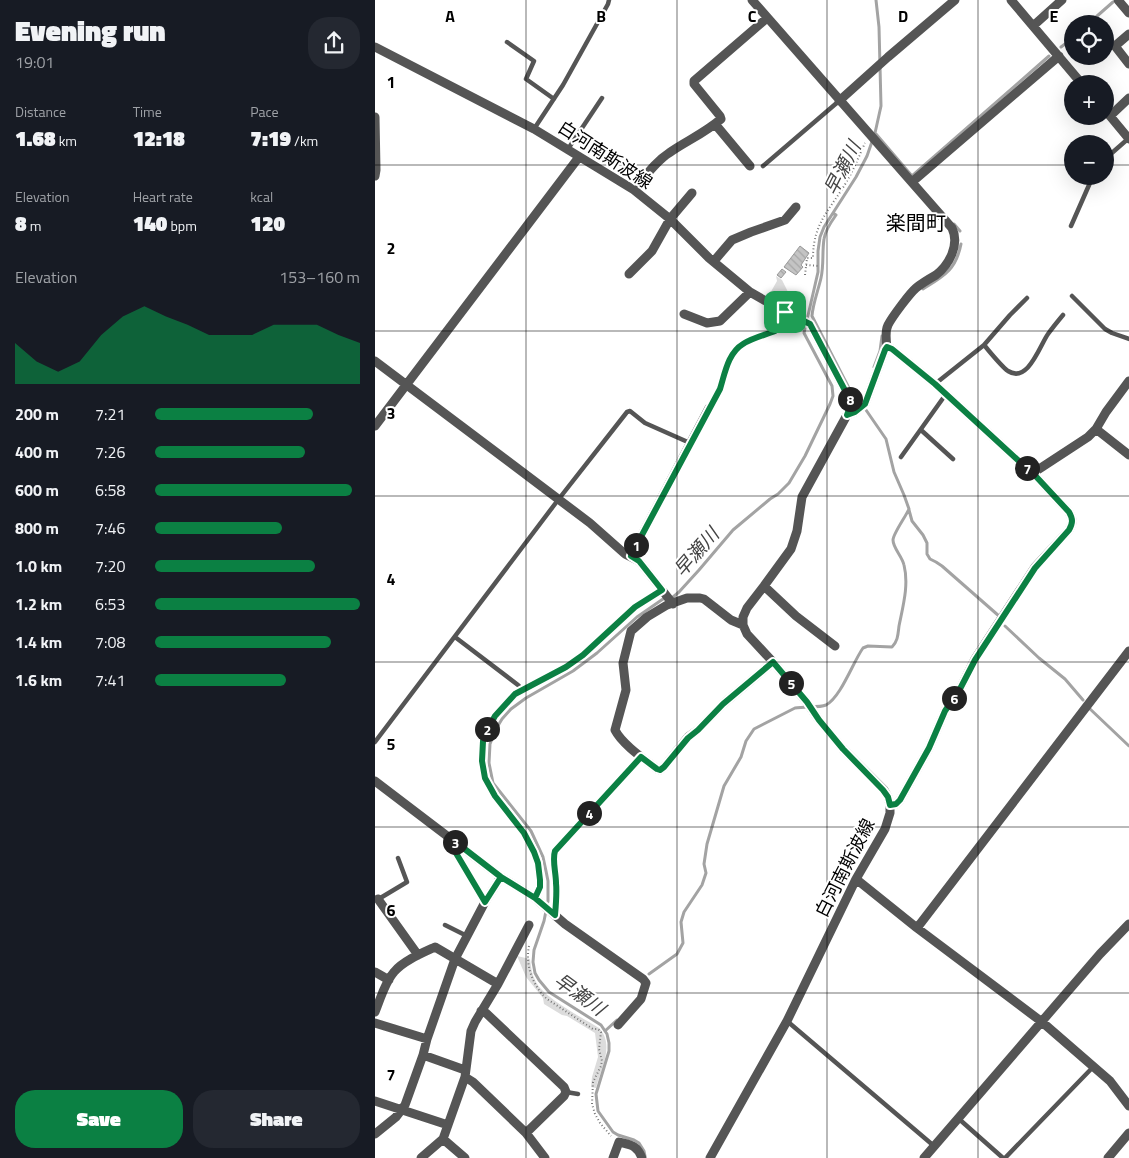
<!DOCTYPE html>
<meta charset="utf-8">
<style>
:root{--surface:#171b24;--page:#242831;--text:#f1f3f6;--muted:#9ea1a6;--accent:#0b8043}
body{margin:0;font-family:"Titillium Web","Noto Sans JP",sans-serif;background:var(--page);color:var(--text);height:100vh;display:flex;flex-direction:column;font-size:19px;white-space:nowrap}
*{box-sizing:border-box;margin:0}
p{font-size:16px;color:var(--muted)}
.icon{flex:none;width:28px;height:28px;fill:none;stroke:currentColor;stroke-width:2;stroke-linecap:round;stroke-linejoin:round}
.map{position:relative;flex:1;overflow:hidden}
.details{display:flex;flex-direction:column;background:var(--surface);width:375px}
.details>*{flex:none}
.buttons{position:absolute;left:689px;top:15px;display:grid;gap:10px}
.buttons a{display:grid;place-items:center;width:50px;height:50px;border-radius:50%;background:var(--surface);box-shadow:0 5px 20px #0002;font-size:25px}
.pin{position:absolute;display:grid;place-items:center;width:42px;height:42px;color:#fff;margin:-21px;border-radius:10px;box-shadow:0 2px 8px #0006}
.km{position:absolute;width:25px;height:25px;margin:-12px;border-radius:50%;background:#222;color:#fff;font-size:14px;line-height:25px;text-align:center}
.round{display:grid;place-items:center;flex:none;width:52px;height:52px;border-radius:20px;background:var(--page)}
.overview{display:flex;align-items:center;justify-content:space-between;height:85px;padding:0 15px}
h1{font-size:28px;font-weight:800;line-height:38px}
.figures{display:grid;grid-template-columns:repeat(3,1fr);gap:8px;height:85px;padding:5px 15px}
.figures div{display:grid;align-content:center}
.figures b{font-size:21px;font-weight:800}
.figures small{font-size:14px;font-weight:400}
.figures p{font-size:14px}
.chart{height:140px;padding:10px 15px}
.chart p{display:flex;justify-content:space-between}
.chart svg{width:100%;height:90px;margin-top:5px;fill:var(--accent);opacity:.7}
.button{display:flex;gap:10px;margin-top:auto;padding:10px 15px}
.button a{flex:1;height:58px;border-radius:20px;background:var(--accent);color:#fff;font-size:20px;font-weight:800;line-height:58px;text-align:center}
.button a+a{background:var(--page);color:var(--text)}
ul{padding:0 15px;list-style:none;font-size:16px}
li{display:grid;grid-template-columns:80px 60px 1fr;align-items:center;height:38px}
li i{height:12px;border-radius:6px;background:var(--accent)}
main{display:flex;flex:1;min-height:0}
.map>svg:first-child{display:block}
</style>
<main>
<section class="details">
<div class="overview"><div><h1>Evening run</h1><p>19:01</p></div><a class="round"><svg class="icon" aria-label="share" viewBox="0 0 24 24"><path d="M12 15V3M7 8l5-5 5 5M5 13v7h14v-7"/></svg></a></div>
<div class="figures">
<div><p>Distance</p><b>1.68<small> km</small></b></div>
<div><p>Time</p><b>12:18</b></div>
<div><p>Pace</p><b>7:19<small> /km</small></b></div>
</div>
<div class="figures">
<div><p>Elevation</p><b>8<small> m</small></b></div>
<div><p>Heart rate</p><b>140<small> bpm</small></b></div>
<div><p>kcal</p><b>120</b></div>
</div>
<div class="chart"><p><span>Elevation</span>153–160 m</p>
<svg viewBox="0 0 160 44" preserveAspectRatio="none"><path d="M0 44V24L10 33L20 38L30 33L40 20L50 11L60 6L70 11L80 15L90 20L100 20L110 20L120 15L130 15L140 15L150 20L160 24V44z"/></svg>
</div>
<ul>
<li><b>200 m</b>7:21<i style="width:77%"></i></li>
<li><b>400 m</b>7:26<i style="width:73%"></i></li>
<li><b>600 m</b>6:58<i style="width:96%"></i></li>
<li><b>800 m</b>7:46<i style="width:62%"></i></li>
<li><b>1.0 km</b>7:20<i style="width:78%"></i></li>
<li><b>1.2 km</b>6:53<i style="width:100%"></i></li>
<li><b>1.4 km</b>7:08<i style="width:86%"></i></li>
<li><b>1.6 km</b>7:41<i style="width:64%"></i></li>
</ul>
<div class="button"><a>Save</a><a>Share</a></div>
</section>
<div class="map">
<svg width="754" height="1158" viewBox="0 0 754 1158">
<defs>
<pattern id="building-back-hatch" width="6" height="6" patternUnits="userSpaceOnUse" patternTransform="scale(1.25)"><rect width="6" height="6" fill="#c4c4c4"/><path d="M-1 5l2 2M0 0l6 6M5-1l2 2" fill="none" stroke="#a7a7a7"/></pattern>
</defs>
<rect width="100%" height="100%" fill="#fff"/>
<!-- park -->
<path fill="#dcdcdc" d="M401,276L407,280L415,296L410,307L393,297L402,281Z
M142,956L155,959C156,967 157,975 161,982C169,998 208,1018 224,1028C240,1045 226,1068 221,1088L216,1087L217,1077L223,1057L220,1033L192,1016L187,1015L169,1004L168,998L151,977Z"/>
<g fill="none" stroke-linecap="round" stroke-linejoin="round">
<!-- stream -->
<path stroke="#a3a3a3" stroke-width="3" d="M713,24L738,2
M686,47L698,38
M501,134L537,176L674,56
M458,213L461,215C456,222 450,231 449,239C447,252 449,265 446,278C443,291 438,303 437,316L478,396L487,401L488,399
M579,224L585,231
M548,289C569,276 581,270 586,244
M499,367L505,351L507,336
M534,510L537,521L548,535L552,543V554L555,559L561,562L567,566L624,616
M630,626L664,658L690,679L708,700
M714,708L754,746
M274,974L302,954L308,943L306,922L309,912L327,885L331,873L329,864L332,844L349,786L366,757L371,741L379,729L420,708C429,706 444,708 451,705C466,697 478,662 488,648L493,646L517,647C523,641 523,634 524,626C528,606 534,585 529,565C527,556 518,548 518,540C518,534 531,516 534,509L529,495L519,472L511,439L491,410
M230,1031L242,1020
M270,1156L269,1151L264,1143L259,1140L243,1135L238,1132L223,1111L221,1094L234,1051V1043L232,1034L226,1025L174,992L164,980L160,973L158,962L159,950L169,921L173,901V881L171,871L168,857L156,831L118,783L114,763L115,744L121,729L127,719L136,709L151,698L198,671L222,653L262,617L288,599L298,597L304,592L324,570L358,530L395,499L403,494L414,483L430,456L455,404L458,396L457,386L429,333L443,272V251L445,237L449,227L481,177L492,156L500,133L506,106L504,27L501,0"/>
</g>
<!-- building -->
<path fill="url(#building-back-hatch)" stroke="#999" d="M425,246L434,253L426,265L428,267L421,275L409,267Z
M407,269L411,272L406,278L402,275Z"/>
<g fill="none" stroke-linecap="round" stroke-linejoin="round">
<!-- path -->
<path stroke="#777" stroke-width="2" stroke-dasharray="1 2.5" stroke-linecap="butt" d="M431,265L444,266
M430,275L432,258H438C438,222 456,209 472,181C479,169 484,156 490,143
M154,946C150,966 158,986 172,999L218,1029H223L226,1032L224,1049L227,1061L226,1066L218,1082L217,1104L220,1114L225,1123L236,1136"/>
<!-- service -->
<path stroke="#555" stroke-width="4.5" d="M132,42L159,61L151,79L179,99
M159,129L188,85L233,4L234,0
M193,149L227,98
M730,159L754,138
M388,166L464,101
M696,226L718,176
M697,296L730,329L737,333L754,339
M609,345C615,352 626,366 633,371C653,384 665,345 673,334C678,327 683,321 688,315
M560,384L609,345L635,315L652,298
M334,408L345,389L353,364L362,348L369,342L400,331L410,312
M546,430L578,459
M526,457L571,394
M80,637L143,685L148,690
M0,742L183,500L252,412L255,411L270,423L315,443
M78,840V848L110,901
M160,898L165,887V880L163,863L159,852L149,833L120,796L110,778L107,761L108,741L111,732L120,715L141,694L191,667L208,655L260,607L287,590
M2,900L32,882L23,858
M180,915C181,902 182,888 181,875C181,867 177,859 180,851L266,757
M70,925L92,936
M412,1021L559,1146
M191,1092L203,1094
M584,1119L628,1158
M630,1158L719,1066"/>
<!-- minor -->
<path stroke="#555" stroke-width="9" d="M377,0L577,228C585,245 574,265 561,275C554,279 547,283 541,288C535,293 517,317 513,325C510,331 511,340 512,347
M636,0L707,84
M743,0L754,13
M658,26L687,0
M754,34L740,46L754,64
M0,47L159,129L259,190L295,219L334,258L375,292L410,312L435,324L474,398L476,404L472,415L427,497L422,531L416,549L389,586L372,608L368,617V625L372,634L398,662L431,701L444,720L468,749L509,790L513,797L515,805V813L510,829L481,879L412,1021L335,1158
M464,101L513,57L580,0
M730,110L754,139
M735,116L754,98
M0,117L1,170L0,176
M340,124L375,166
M537,182L684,56
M259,190C270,177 280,162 294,153C311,141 330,133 346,119L345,116L319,84V81L392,18
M339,261L357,240L376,232L410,220L421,207
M254,274L277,251L295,219L317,193
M309,314L332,323L345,321L375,292
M0,361L215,523L250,554L264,561L298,604
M472,415L480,412L490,404L510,350L512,347L517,349L560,384L646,463L655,470L694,512C698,519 698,523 694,530L660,567L600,659L586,687L570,711L554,748L525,800L521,804L515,805
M0,426L204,157
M721,429L754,455
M658,473L713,437L721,429L731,412L754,381
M256,556L260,548L334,408
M389,586L421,616L460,646
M368,625L356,620L329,599L325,598H312L292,605L272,617L256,631L248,663L251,690L240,730C247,744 269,759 282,769L285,770L289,767L313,737L323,730L348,704L398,662
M0,781L126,877L160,898L190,924L268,979L271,983L266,999L243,1025
M481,879L542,928L667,1022L735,1081L754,1106
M3,899L43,955
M542,928L754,651
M0,972L14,980
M106,1011L111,1013L189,1087L191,1092L189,1096L151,1133
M0,1012C5,1000 10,982 19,972C28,961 47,953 60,947L123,984
M0,1023L52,1039
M48,1055L90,1070
M90,1077L98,1082L151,1133L170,1158
M0,1101L73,1125
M0,1134L21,1117L30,1105L48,1055L52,1039L80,959L110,902L126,877
M68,1139L90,1158
M46,1158L68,1139L90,1077L96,1031L100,1022L123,984L154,925
M238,1158L244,1142C256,1145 262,1145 267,1158
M549,1158L725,954L754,924
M733,1158L754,1133"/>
</g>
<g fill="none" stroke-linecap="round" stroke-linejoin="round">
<defs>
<path id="route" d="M410,312L400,331C390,335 377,338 368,344C353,353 350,373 345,389L260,548L256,556L264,561L287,590L260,607L208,655L191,667L140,694L120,716L111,732L108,741L107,761L110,778L120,796L149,833L159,852L163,863L165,880V887L160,898L126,877L78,840V848L110,902L126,877L160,898L180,915C181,904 182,893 181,883C181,873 177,860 180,851L266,757L282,769L285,770L289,767L313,738L323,730L348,704L398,662L432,702L444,720L468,749L508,790L513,797L515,805L521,804L525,800L554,748L570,711L586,687L600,660L660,568L694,530C698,523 698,519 694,512L655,470L646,463L560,384L517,349L512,347L510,350L490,404L480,412L472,415L476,404L474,398L435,324L410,312"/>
</defs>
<!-- route casing -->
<use href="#route" stroke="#fff" stroke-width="10"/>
<!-- route -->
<use href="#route" stroke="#0b8043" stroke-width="6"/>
</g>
<!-- grid -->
<path fill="none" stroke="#000" stroke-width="1" stroke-opacity="0.55" d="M151,0V1158M302,0V1158M452,0V1158M603,0V1158M0,165H698M730,165H754M0,331H754M0,496H754M0,662H754M0,827H754M0,993H754"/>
<g text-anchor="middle" stroke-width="4" stroke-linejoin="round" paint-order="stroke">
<!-- street labels -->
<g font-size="18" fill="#000" stroke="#fff">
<text transform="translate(230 155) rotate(33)" y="6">白河南斯波線</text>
<text transform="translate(470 868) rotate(-63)" y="6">白河南斯波線</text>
</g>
<!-- water labels -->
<g font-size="19" font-style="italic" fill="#444" stroke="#fff">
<text transform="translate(467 168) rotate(-63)" y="7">早瀬川</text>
<text transform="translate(321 552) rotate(-49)" y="7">早瀬川</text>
<text transform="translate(205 994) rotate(36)" y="7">早瀬川</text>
</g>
<!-- quarter labels -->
<g font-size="20" fill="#000" stroke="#fff">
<text x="541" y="230">楽間町</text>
</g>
</g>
<g font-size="16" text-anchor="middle" font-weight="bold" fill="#000" stroke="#fff" stroke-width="4" stroke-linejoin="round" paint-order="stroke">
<text x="75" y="22">A</text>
<text x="226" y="22">B</text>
<text x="377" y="22">C</text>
<text x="528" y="22">D</text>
<text x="679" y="22">E</text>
<text x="16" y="88">1</text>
<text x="16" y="254">2</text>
<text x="16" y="419">3</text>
<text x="16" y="585">4</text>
<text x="16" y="750">5</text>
<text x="16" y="916">6</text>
<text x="16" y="1081">7</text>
</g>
</svg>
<div class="buttons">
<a><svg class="icon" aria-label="locate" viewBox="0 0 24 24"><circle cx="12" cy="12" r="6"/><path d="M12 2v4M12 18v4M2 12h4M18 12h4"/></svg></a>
<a>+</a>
<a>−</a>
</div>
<div class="pin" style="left:410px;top:312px;background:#1e9e55"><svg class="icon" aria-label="arrive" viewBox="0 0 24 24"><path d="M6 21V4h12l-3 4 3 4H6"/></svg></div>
<b class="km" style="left:261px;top:545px">1</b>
<b class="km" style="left:112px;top:729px">2</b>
<b class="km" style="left:80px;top:842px">3</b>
<b class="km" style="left:214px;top:813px">4</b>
<b class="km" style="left:416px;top:683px">5</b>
<b class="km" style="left:579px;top:698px">6</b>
<b class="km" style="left:652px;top:468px">7</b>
<b class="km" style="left:475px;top:399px">8</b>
</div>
</main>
